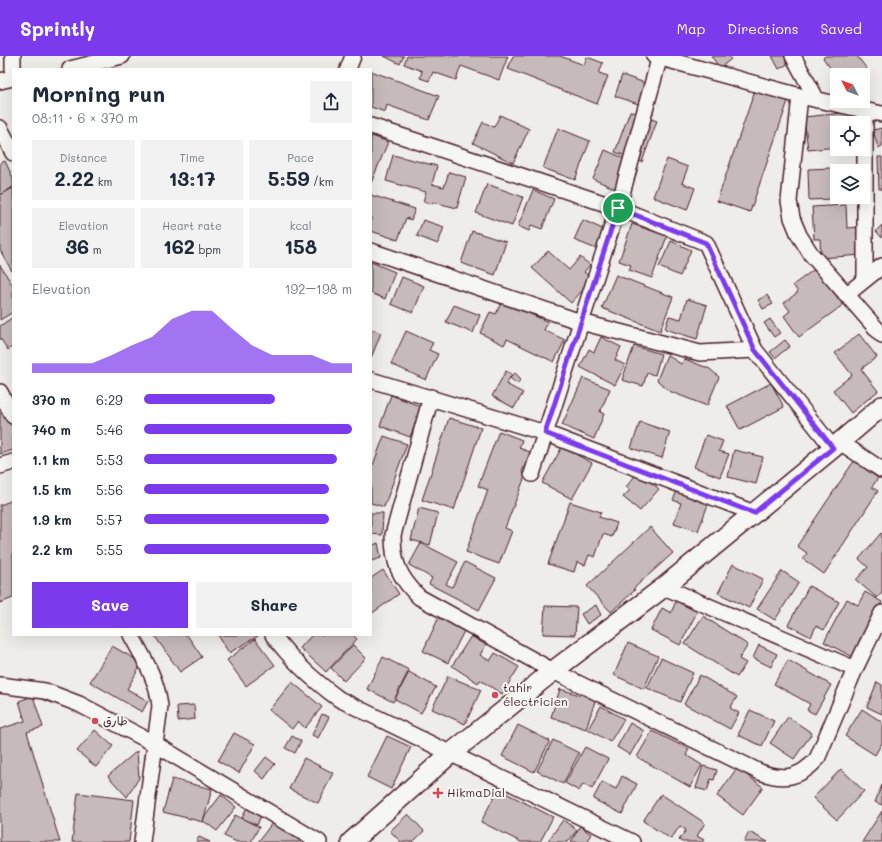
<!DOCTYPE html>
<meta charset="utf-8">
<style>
:root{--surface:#fff;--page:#f2f2f3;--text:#1f2937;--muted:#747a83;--accent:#7c3aed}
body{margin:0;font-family:Mali,"Playpen Sans Arabic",sans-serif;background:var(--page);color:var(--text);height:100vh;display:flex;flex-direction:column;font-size:15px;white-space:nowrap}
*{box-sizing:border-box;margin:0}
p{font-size:13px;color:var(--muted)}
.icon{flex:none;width:22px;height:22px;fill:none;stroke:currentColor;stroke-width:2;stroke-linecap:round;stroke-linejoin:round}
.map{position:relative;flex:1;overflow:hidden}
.drawer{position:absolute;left:12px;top:12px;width:360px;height:568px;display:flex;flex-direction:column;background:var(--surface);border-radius:0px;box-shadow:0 4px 16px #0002}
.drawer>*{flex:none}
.needle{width:26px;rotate:312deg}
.tools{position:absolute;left:830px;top:12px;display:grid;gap:8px}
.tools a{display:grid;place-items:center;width:40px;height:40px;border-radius:0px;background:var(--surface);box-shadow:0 4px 16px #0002;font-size:20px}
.pin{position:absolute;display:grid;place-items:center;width:34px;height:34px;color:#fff;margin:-17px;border:2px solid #fff;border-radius:50%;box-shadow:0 1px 4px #0007}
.round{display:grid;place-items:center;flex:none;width:42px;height:42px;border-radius:0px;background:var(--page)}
.headline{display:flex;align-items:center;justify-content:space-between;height:68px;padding:0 20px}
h1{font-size:22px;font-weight:800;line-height:30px}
.figures{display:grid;grid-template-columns:repeat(3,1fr);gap:6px;height:68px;padding:4px 20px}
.figures div{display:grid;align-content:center;border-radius:0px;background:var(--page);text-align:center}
.figures b{font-size:20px;font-weight:800}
.figures small{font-size:11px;font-weight:400}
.figures p{font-size:11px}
.chart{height:112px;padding:8px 20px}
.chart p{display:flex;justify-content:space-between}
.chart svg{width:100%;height:72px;margin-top:4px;fill:var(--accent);opacity:.7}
.primary-button{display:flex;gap:8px;margin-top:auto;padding:8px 20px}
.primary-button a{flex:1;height:46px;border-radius:0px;background:var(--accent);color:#fff;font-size:16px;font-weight:800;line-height:46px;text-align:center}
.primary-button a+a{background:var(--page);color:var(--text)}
ul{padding:0 20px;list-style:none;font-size:13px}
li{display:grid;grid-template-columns:64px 48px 1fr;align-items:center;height:30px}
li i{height:10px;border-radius:5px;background:var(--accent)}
header{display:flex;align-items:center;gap:24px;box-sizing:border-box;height:56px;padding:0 20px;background:var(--accent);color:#fff}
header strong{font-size:19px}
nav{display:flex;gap:22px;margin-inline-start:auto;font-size:14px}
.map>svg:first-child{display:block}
</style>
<header>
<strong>Sprintly</strong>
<nav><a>Map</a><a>Directions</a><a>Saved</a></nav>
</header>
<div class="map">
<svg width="882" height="786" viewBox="0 0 882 786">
<rect width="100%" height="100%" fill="#efedea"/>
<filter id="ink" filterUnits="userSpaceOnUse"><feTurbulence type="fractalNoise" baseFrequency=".025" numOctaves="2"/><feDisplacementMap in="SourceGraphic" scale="8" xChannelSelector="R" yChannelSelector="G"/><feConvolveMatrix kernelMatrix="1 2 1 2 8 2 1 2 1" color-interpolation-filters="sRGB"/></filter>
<g filter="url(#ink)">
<!-- building -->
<path fill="#c6babb" stroke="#4a1f2b" d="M384,0H404L400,8Z
M407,0H508L499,24L461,10L456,24L433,16L429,25L420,22L422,15L404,8Z
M513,0H560L584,9L587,1L603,7L599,17L608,20L597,48L508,13Z
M711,0H729L731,3L720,12Z
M772,0H787L791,6L779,13Z
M825,0H857L867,13L860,19H837V21L823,2Z
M371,15L439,40L429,64L387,49L385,56L371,51Z
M622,19L651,29L644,50L615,40Z
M755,34L788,45L750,156L717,145Z
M630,55L657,65L642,106L615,96Z
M852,56L853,67H837V91L808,94L804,61Z
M500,59L529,73L513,107L473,87L483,66L494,71Z
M558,72L590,85L575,124L543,112Z
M882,72V90L878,92L873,74Z
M372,80L388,86L371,127V83Z
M605,94L628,104L616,133L593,123Z
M393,99L437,110L432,128L444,131L449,116L466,121L457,152L433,146L432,148L423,145L426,136L386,125Z
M878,101H882V133H879Z
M667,103L688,111L682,127L695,132L687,154L653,141Z
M5,105L13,122V132L0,139V107Z
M855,111V115H837V141L856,142L809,144L808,113Z
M487,128L523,141L512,170L476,157Z
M13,131V217L0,194V139Z
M533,134L554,143L542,173L531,169L529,175L518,170Z
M371,139L415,153L411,164L406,162L398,184L371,175Z
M846,149L847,172L860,171L862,199L821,202L820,183H814L812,151Z
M423,164L444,171L438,188L417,180Z
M583,164L609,176L601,195L574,184Z
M632,168L667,180L652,222L629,214L631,209L619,205Z
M882,169V182L876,175Z
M472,175L506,186L495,219L461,207Z
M671,185L691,194L680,220L659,211Z
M548,195L569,214L580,201L590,209L584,216L593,223L571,247L532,212Z
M371,206L395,216L385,243L371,237Z
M0,209L13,230V256L0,264Z
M816,212L843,249L799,281L784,260L790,255L784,247L798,236L793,229Z
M616,219L673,241L660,275L602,252Z
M402,221L424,230L413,257L391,248Z
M767,239L773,248L763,253L758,244Z
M687,243L707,249L697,283L665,273L669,260L681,263Z
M502,245L548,266L544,274L565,284L554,306L507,283L504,289L480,277L490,256L496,258Z
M454,249L480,259L473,277L446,266Z
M13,261V290L8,294L0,282V270Z
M770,263L780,277L774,281L764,267Z
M371,273L381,277L371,302Z
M406,275L433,287L429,294L438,298L426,324L391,308Z
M859,278L877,301L861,313L878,335L851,357L833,334L852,319L835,297Z
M601,281L621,291L615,304L625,309L615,329L580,311L589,293L594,296Z
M785,284L790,290L775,302L770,296Z
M634,290L661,298L655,319L647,317L643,330L622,324Z
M667,299L681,308L685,303L710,313L719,321L707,350L669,335L657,324Z
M506,315L512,318L506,328L523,337L514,352L492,340Z
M515,317L521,323L517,328L510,322Z
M583,322L610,333L600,356L604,358L594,383L562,369Z
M771,327L784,351L740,374L727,350Z
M391,339L422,351L410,381L380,370Z
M7,355L13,374V394L0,398V357Z
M449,362L481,372L454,454L422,444Z
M640,366L670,376L662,402L631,392Z
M499,375L522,384L519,392L530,396L522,416L526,418L505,472L512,475L499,508L466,496L488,434L478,430Z
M706,379L723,385L719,395L729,398L720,421L694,411Z
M384,380L407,388L384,451L371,447V408L373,409Z
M562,391L592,407L572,443L542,427Z
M734,394L763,401L756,428L728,421Z
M854,405L878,422L872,431L878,435L824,518L803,503L807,497L797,490Z
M638,416L659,433L640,455L623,441L630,434L626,431Z
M677,435L709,446L698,475L674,467L681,447L673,444Z
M13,444V542L0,547V449Z
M570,446L601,456L599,461L617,467L612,481L603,478L595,501L589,499L585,509L577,506L574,516L548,508Z
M419,452L438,457L430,489L411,484Z
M371,457H383L382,479L371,478Z
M650,471L673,497L633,533L635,534L611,556L587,530Z
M881,477L882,478V537L877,542L856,524L868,511L859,503Z
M378,487L381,502L371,505V490Z
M421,487L458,506L446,528L452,531L465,506L496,522L479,554L429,528L432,522L409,509Z
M733,508L763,523L749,552L718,537Z
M383,514L399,538L371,558V522Z
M782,515L799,526L775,564L757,553Z
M809,530L839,546L824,574L816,570L811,581L788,569Z
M865,536L882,546L853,601L824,586L847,543L858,549Z
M676,545L697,556L680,589L651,574L662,552L671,557Z
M596,549L601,559L587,568L581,558Z
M545,550L577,551L575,579L543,578Z
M703,560L748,589L739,603L746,607L737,621L685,588Z
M439,561L465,573L448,607L423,595Z
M154,579H187L202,601L180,616Z
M218,579H257L258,580L229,597Z
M312,579H353L357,583L326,616L300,592Z
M471,580L486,589L480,599L490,605L495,597L519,611L502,638L480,624L478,627L452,610Z
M255,583L275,609L246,630L227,604Z
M628,587L658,600L644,633L614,619Z
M353,589L366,602L344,625L331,612Z
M759,589L777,598L771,611L753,602Z
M112,590L142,607L127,633L148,645L142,656L90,626Z
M383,601L409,614L393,646L367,633Z
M661,602L693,617L680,646L647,632Z
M788,604L831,629L815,658L807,654L810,648L774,628Z
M409,616L436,631L421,657L395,643Z
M700,619L737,641L730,652L739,657L730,673L684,648Z
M448,620L481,634L465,668L432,653Z
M292,626L322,651L305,672L298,665L292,673L269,654Z
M877,626L882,629V658L867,651Z
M560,633L580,639L582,634L597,639L586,673L551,661Z
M33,640L43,671L27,676L60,786H0V673L25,665L19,645Z
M194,649L195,663L178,665L177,650Z
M601,650L624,663L610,686L588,673Z
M862,653L882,666V687L875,699L845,680Z
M750,654L774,665L762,690L738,679Z
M322,658L329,661L318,682L312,679Z
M788,661L812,677L794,703L770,687Z
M630,667L644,675L630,699L617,691Z
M518,669L550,685L534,716L502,700Z
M95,674L113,690L96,711L77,695Z
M652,675L689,693L686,699L702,709L690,731L637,701Z
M234,677L255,688L239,717L218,705Z
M292,680L301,685L295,697L285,692Z
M387,680L411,691L391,733L367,721Z
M553,684L579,697L563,728L537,715Z
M585,691L608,703L592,733L583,728L579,735L565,727Z
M137,695L139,722L127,741L108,720Z
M266,701L275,708L264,723L255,715Z
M304,702L333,717L318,747L289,733Z
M703,710L717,714L714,724L711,723L707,735L696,732Z
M737,712L763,731L743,759L717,740Z
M841,713L864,735L837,764L813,742Z
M622,720L637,728L622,758L593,743L602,726L616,733Z
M172,723L212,733L203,766L163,756Z
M882,729V749L875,746Z
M498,733L553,761L540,786H521L481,766Z
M78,737L134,744L129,786H72Z
M661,738L705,767L697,780L704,784L702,786H682L679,784L686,774L680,770L671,783L643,765Z
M221,739L236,751L217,775L202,764Z
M247,751L262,757L257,769L242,762Z
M882,755V786H862Z
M408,758L424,775L413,786H401L390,775Z
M235,759L259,771L251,786H237L224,780Z
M275,763L303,783L301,786H258Z
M563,764L577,774L568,786H547Z
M580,770L591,778L586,786H571Z
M749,776L768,786H744Z
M199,781L210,786H196Z"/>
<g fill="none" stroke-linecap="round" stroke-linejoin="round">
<defs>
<path id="minor" d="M13,0V13
M654,0L800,40L882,58
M793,0L817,44
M70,13L122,0
M348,13L353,0
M0,25L13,22
M800,40L789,145L792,162L799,179L811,198L882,279
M865,55V222
M371,70L618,152L706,187L755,294L833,392
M0,72L13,97
M371,195L581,266L700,297L755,294
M846,239L882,210
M371,324L545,377L754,457
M0,336L13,360
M431,341L393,479C393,507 399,521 419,541L553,615L760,716C784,725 800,722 817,703L855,613L882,557
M840,386L882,414
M0,410L13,406
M532,418L618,152L660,0
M664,531L855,613
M131,579C144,603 157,623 160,650L142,786
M273,579C292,605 313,624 339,643L632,786
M0,629L45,635L79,648L155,688L319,786"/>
<path id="tertiary" d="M351,786L450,698L553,615L664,531L833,392L882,350"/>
</defs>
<!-- minor casing -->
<use href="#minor" stroke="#4a1f2b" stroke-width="18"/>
<!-- tertiary casing -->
<use href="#tertiary" stroke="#4a1f2b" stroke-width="22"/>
<!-- minor -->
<use href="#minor" stroke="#f6f6f2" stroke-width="15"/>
<!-- tertiary -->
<use href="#tertiary" stroke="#f6f6f2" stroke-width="19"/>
</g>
</g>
<g fill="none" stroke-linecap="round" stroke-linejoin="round" filter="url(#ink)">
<defs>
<path id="route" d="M618,152L706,187L755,294L833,392L754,457L545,377Z"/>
</defs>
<!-- route casing -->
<use href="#route" stroke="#fff" stroke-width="8"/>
<!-- route -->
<use href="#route" stroke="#7c3aed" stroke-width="5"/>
</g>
<!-- markers -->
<g fill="#d1495b" stroke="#f6f6f2" stroke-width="1.5">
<circle cx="495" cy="639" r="4"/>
<circle cx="95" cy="665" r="4"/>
<path d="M436 731h4v4h4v4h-4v4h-4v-4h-4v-4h4z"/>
</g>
<g text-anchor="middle" stroke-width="4" stroke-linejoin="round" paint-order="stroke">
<!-- poi labels -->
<g font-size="12" fill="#4a1f2b" stroke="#f6f6f2" text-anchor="start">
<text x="503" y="636">tahir<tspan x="503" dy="14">électricien</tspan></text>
<text x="103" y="669">طارق</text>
<text x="447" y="741">HikmaDial</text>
</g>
</g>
</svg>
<div class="tools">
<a><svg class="needle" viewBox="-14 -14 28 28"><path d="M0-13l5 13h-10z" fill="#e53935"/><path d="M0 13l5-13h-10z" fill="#747a83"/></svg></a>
<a><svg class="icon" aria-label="locate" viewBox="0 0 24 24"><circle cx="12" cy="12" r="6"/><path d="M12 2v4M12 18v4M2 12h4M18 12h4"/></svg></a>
<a><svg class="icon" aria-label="layers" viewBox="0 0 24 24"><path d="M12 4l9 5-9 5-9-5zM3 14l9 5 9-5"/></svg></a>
</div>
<div class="pin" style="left:618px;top:152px;background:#1e9e55"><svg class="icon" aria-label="arrive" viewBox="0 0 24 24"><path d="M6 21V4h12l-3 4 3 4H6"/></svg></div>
<section class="drawer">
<div class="headline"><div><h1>Morning run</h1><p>08:11 · 6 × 370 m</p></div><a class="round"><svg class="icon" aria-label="share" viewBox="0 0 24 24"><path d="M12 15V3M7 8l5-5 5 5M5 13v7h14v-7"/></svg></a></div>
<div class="figures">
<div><p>Distance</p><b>2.22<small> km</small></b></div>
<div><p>Time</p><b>13:17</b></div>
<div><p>Pace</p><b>5:59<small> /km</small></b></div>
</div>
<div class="figures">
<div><p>Elevation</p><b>36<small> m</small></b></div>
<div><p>Heart rate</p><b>162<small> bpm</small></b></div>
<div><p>kcal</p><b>158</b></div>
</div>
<div class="chart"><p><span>Elevation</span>192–198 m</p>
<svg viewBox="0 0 160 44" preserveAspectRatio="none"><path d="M0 44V38L10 38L20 38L30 38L40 33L50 27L60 22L70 11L80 6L90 6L100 17L110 27L120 33L130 33L140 33L150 38L160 38V44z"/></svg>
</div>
<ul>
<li><b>370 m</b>6:29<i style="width:63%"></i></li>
<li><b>740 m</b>5:46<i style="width:100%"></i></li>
<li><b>1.1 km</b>5:53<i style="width:93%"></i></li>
<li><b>1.5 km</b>5:56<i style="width:89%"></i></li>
<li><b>1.9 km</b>5:57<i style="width:89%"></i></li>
<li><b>2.2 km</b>5:55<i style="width:90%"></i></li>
</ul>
<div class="primary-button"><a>Save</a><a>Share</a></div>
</section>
</div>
